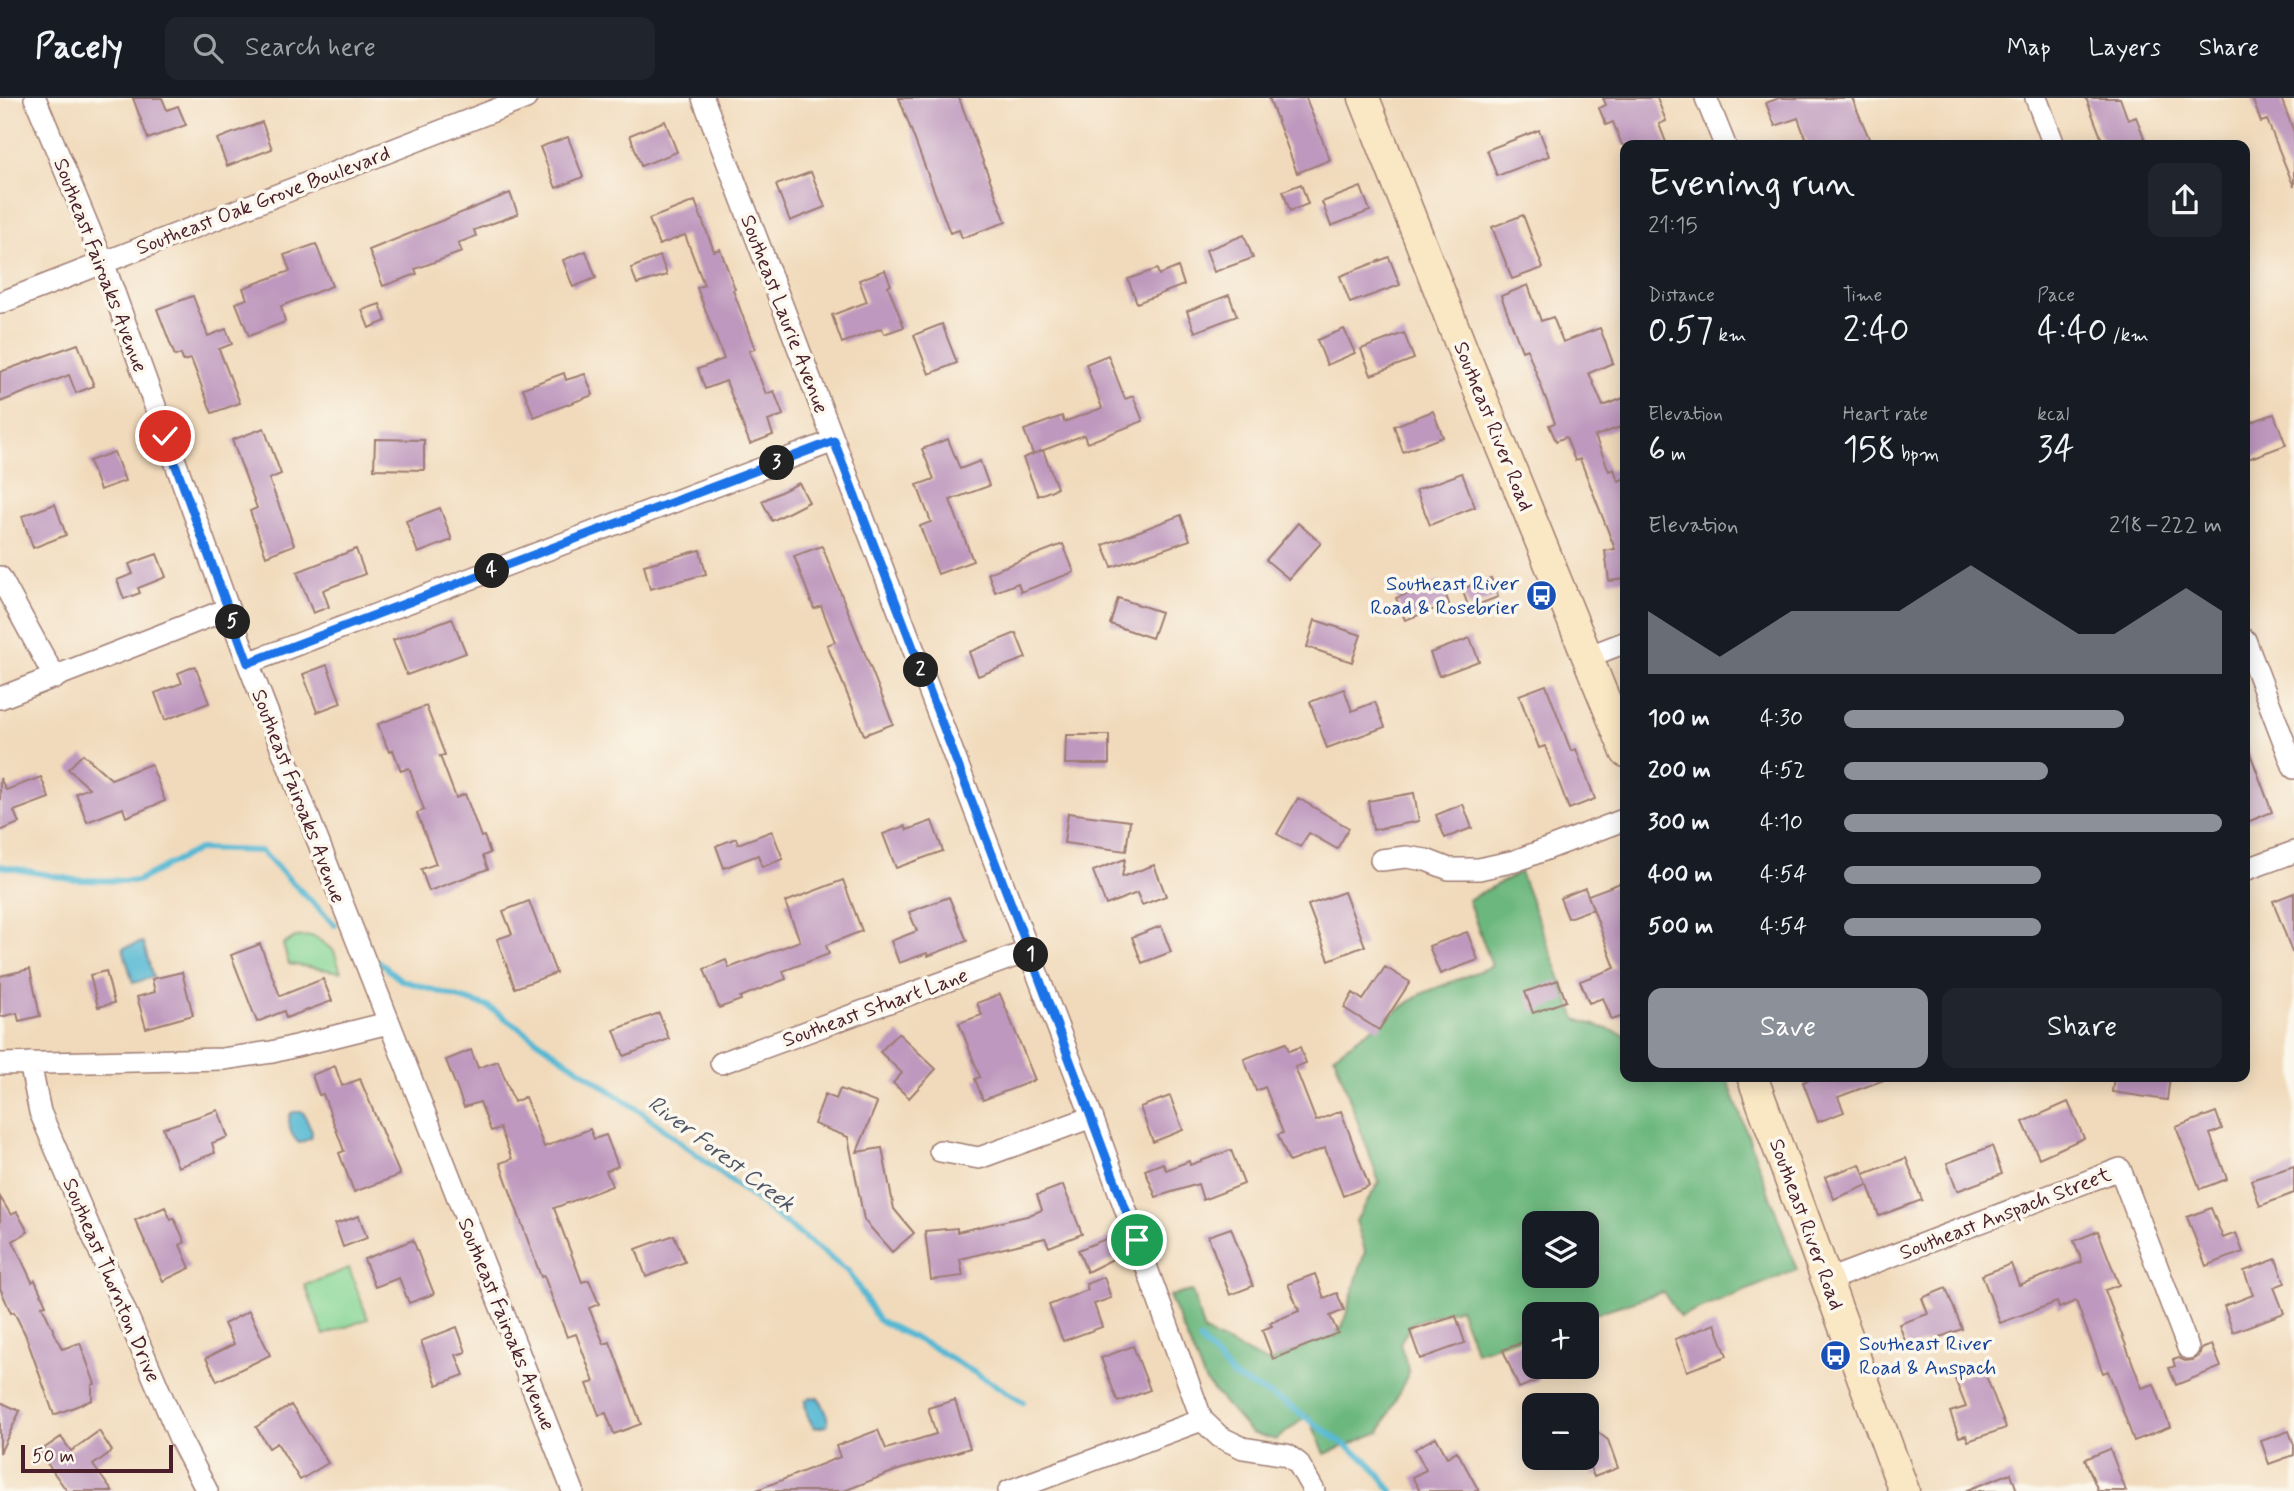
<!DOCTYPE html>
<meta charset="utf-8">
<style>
:root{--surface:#171b24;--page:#20242c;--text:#f1f3f6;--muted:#9ea1a6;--line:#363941;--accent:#8c9099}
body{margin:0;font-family:Mynerve,sans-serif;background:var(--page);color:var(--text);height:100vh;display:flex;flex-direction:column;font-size:26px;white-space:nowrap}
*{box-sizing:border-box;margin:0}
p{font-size:23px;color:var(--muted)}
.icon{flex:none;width:38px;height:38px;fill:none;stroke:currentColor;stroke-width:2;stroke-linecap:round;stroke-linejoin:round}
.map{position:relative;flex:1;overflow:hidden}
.sheet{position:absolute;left:1620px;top:42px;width:630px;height:942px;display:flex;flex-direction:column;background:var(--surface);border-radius:14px;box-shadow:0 4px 18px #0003}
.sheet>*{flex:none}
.buttons{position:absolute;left:1522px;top:1113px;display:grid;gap:14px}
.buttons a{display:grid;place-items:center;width:77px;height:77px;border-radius:14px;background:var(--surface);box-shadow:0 4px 18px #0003;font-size:35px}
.scale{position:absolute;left:21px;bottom:18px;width:152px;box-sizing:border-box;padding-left:7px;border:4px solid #4a1f2b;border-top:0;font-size:19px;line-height:24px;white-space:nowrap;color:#4a1f2b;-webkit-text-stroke:5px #fbf7ec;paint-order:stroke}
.pin{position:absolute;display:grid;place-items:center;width:60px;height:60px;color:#fff;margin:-30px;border:4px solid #fff;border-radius:50%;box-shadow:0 2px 7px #0007}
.km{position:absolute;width:35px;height:35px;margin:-18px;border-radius:50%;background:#222;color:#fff;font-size:19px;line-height:35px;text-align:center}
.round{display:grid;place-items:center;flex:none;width:74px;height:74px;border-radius:14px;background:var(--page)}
.summary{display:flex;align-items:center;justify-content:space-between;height:119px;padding:0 28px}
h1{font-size:38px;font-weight:600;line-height:52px}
.figures{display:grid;grid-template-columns:repeat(3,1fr);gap:10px;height:119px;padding:7px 28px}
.figures div{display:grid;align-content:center}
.figures b{font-size:35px;font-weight:600}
.figures small{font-size:19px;font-weight:400}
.figures p{font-size:19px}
.chart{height:196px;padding:14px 28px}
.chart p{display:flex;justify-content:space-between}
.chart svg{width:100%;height:126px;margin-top:7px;fill:var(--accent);opacity:.7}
.button{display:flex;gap:14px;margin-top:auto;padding:14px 28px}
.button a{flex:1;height:80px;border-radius:14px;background:var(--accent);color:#fff;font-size:28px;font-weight:600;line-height:80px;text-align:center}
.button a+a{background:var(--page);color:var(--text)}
ul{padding:0 28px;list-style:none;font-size:23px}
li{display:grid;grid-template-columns:112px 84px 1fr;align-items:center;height:52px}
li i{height:18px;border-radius:9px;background:var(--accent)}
header{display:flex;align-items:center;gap:42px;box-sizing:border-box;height:98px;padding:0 35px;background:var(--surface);border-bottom:2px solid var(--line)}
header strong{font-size:33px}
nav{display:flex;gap:38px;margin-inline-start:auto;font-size:24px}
.search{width:490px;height:63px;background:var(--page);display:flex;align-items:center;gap:18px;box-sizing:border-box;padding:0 24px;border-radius:14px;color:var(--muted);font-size:26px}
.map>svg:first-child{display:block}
</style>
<header>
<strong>Pacely</strong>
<div class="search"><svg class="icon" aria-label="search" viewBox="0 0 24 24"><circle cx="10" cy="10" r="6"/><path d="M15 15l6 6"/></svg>Search here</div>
<nav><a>Map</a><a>Layers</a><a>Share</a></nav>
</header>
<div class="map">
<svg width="2294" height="1393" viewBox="0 0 2294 1393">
<rect width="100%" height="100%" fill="#fbf7ec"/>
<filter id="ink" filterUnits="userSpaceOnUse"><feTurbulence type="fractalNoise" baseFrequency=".0143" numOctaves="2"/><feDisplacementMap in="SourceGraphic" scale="14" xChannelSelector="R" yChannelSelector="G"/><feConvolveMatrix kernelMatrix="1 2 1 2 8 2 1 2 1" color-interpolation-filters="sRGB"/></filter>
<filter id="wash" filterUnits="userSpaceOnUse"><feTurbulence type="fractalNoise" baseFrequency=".00686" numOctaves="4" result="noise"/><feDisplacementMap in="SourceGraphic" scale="28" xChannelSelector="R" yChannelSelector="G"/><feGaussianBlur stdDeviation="1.57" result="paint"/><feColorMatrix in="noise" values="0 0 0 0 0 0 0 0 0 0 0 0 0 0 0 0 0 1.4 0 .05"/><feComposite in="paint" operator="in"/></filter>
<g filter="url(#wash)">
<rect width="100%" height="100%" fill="#f1dabb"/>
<!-- green -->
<path fill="#86d695" stroke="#687a60" stroke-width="2" d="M314,838L334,853L341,874L289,866L283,847L295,839Z
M349,1170L368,1221L324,1237L305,1187Z"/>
<!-- forest -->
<path fill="#6cb77e" stroke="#5b6b54" stroke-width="2" fill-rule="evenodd" d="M1520,774L1576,921L1626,937V978H1726L1797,1172L1680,1219L1663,1194L1587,1218V1216H1535V1235L1476,1254L1459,1210L1412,1225L1400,1245L1409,1274L1380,1334L1325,1356L1308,1317L1276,1342L1251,1335L1205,1283L1169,1198L1192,1193L1204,1234L1269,1265L1342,1230L1365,1153L1356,1123L1379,1084L1334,957L1421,896L1492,868L1468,802ZM1535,1125H1587V1178H1535Z"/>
<!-- water -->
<path fill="#54b8d3" stroke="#4f6c7f" stroke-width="2" d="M143,844L153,879L133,885L123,850Z
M296,1014H303L312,1034L311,1040L299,1045C291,1038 286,1025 291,1015Z
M811,1299L818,1300C824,1307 829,1319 827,1328L815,1330C809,1323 805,1313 805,1303Z"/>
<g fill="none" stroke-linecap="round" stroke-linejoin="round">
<!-- stream -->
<path stroke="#54b8d3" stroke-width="6" d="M0,768L75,782L137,783L199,751L261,753L335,827
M378,863L401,882L489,909L644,1016L849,1174L878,1222L934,1250L1023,1304
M1200,1242L1235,1280L1284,1304L1368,1363L1392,1393"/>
</g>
<g id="blocks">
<!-- building -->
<path fill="#be98be" d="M133,0H162L167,12L178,8L186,27L148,41Z
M899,0H959L1006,124L962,140L959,132L950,135Z
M1269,0H1306L1330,62L1297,75Z
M1603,0H1657L1666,23L1659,26L1667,47H1622L1613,24L1606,27L1599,10L1606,7Z
M1779,0H1852L1872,47H1808L1798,20L1775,28L1766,5Z
M2086,0H2120L2128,22L2136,19L2147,47H2104Z
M2252,0H2281L2294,34V89L2267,22L2261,24Z
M665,23L677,54L641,68L630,37Z
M262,24L272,51L227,68L217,41Z
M1539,32L1549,58L1497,78L1487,52Z
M568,39L583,79L556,90L540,49Z
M811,74L825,109L790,123L776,87Z
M1301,86L1308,106L1290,113L1283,93Z
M1361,89L1370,113L1331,128L1322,104Z
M510,95L518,116L474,132L476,138L458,145L462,154L415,171L417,176L383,188L369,152Z
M695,103L714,153L720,151L735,191L733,192L755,251L749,253L766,296L774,293L783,317L768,323L773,337L750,346L726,283L705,291L698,271L724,261L697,190L704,187L685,137L659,147L649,121Z
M1523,117L1543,170L1512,181L1492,129Z
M1244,137L1253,160L1214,174L1206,152Z
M316,146L332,188L281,208L285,224L249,238L236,205L247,201L243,190L290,173L284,157Z
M586,153L596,180L573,189L563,162Z
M660,158L667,177L637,186L631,170Z
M1389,159L1400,187L1350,205L1340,178Z
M1178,169L1184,187L1137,205L1128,181L1157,171L1159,177Z
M885,172L891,187L888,188L904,229L884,236L882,230L842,245L832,217L867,204L859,182Z
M1528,187L1541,223L1553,219L1563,244L1600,230L1613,265L1589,275L1603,308L1626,299V327L1595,338L1609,373L1614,371L1618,383L1626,380V481L1609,483L1605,453L1615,451L1580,361L1575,363L1566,339L1556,343L1549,327L1555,325L1527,251L1522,253L1501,198Z
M1229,197L1237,218L1195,234L1187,213Z
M193,198L208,238L226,231L232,246L219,251L240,305L212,315L191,261L183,263L181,256L175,258L157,211Z
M380,206L386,223L369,230L362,212Z
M942,226L957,265L929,276L914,237Z
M1344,231L1355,255L1327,267L1317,242Z
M1404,235L1414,261L1371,277L1361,251Z
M78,246L94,288L76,295L69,277L0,304V274Z
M1108,257L1125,301L1133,298L1143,323L1087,345L1084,337L1033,356L1024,332L1062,318L1064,324L1102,310L1086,266Z
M564,275L566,282L585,276L593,297L534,319L523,290Z
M1433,313L1443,339L1403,354L1394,328Z
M2274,316L2286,347L2245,362V326Z
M264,330L281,376L269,381L294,447L266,458L250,413L257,410L232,342Z
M375,341L424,342V372L374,371Z
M948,341L960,371L980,363L989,388L950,402L973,463L938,476L920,428L931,424L917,387L934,381L922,351Z
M1043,352L1057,390L1038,398L1023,360Z
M114,354L125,383L100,392L89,363Z
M1462,375L1475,409L1430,427L1416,392Z
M799,385L809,404L772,423L762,403Z
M55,406L66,437L33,450L22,418Z
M440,410L452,442L418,455L406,423Z
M1181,417L1190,442L1112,469L1103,447Z
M1298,425L1321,445L1289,481L1266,462Z
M1063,446L1074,474L1021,494L1018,485L995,494L988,475Z
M822,448L893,626L864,637L827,547L835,544L821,508L814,511L794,458Z
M356,451L365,476L323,492L329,509L313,515L297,474Z
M700,452L706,476L650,491L644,467Z
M157,456L166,479L138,490L140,495L124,501L117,482L133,476L129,466Z
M1491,480L1498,499L1469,510L1462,491Z
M1441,483L1449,506L1405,522L1396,500Z
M1118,500L1161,514L1152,540L1110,526Z
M452,520L466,555L407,577L393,542Z
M1315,522L1361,537L1352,564L1307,549Z
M1016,535L1026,560L978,578L969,554Z
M1470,540L1479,563L1439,578L1430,555Z
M327,567L341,605L317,614L303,576Z
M195,568L209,605L165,622L155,595L182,585L178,575Z
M1546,587L1571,653L1576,651L1595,701L1569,711L1545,648L1539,650L1519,597Z
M1344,591L1352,613L1375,604L1385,629L1327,650L1310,604Z
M426,608L445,657L440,658L456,700L465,696L481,739L484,738L490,755L483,758L488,771L429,793L421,771L436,766L417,715L424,712L409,670L401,673L393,652L389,654L378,626Z
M1066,637H1109V666H1065Z
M2247,647L2272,714L2245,725V648Z
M83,656L111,681L151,666L165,703L126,719L123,710L87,724L76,695L89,690L68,671Z
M41,679L49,700L14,713L19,725L0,733V680L6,692Z
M1414,695L1419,723L1373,732L1368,703Z
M1298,700L1349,730L1337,751L1309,735L1300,749L1277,736Z
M1463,706L1472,730L1445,740L1436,717Z
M1068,715L1130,723L1126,753L1064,745Z
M932,723L943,753L896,770L883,736L905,728L907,732Z
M772,733L783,761L762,769L758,757L724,770L716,748L736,740L738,746Z
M1125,761L1122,779L1154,767L1166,798L1142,807L1137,795L1106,807L1093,773Z
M843,782L862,833L826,847L829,856L783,873L786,881L740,899L741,902L719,910L704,871L726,862L729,870L800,843L785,804Z
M1626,783V917L1612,922L1603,900L1589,905L1580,883L1615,870L1588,797Z
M1585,790L1593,811L1568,820L1560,800Z
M1344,794L1365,848L1329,862L1308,807Z
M2294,795V853L2292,854L2273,803Z
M949,799L967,843L928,858L927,855L899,865L891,843L917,833L909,814Z
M529,803L556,875L515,890L497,841L512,836L503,813Z
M1161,828L1171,854L1142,865L1132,839Z
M1467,834L1478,862L1440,876L1429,848Z
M260,846L280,898L323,881L332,903L286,920L284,913L257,924L231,857Z
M1385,869L1410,884L1379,932L1344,910L1353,895L1363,902Z
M30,871L40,918L19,923L17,915L0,919V878Z
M106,873L114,905L98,909L90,877Z
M182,874L193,917L146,930L137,899L155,894L152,881Z
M1558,882L1566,903L1533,915L1525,894Z
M1000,896L1035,982L983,1002L975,981L980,979L959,925L982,917L977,905Z
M659,915L669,941L624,958L614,932Z
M898,935L936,971L909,1000L893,985L902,975L880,954Z
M1286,945L1289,953L1300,949L1306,965L1295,969L1316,1023L1341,1013L1369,1088L1343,1098L1325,1050L1289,1064L1278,1037L1283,1035L1265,989L1256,993L1244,961Z
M471,952L478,970L498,963L514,1004L525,999L544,1049L590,1031L594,1041L606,1037L618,1068L606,1073L612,1088L554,1110L582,1184L589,1182L599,1206L589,1210L604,1246L610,1244L641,1326L614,1336L606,1315L599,1317L587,1286L594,1284L576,1236L567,1239L544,1178L541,1179L500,1065L512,1061L500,1030L491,1033L480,1004L464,1009L446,962Z
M335,968L342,988L360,981L400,1077L354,1094L339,1055L344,1053L323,996L319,997L312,977Z
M1819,978H1889V980L1838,999L1844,1014L1818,1024L1803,984Z
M2114,978H2170L2167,1002L2112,994Z
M840,991L877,1005L857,1054L882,1050L894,1111L914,1135L892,1154L864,1122L848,1039L814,1026L825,996L836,1001Z
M1170,998L1183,1032L1153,1044L1140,1009Z
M2068,1004L2084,1040L2039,1060L2023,1024Z
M218,1012L228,1039L212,1045L215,1055L178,1069L163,1030Z
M2216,1014L2222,1031L2210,1036L2227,1081L2200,1091L2176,1029Z
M1992,1048L2002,1076L1957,1093L1947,1065Z
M1231,1052L1244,1086L1203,1102L1198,1086L1156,1099L1145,1072L1163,1065L1166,1072L1189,1063L1190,1067Z
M1906,1060L1922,1102L1879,1118L1864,1076Z
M1860,1066L1868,1087L1834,1101L1825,1079Z
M2294,1068V1095L2260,1108L2251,1082Z
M1063,1087L1082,1136L1049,1149L1045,1140L960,1161L963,1178L931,1182L925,1133L957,1130V1134L1027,1118L1042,1112L1037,1097Z
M0,1099L11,1117L17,1114L28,1134L13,1143L32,1184L35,1182L46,1207L42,1208L62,1251L80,1245L95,1286L92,1287V1302L54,1317L25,1236L14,1214L11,1215L0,1190Z
M165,1109L171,1122L174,1120L185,1144L180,1147L190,1170L163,1183L135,1122Z
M2211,1110L2223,1140L2236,1135L2243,1154L2206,1168L2187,1119Z
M359,1118L367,1140L343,1149L335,1126Z
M1231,1130L1253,1188L1230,1197L1208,1138Z
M2098,1133L2119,1187L2105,1192L2142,1290L2154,1286L2170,1329L2134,1343L2108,1273L2103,1275L2076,1203L2059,1210L2057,1204L2000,1225L1982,1177L2011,1166L2019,1187L2082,1164L2074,1143Z
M674,1137L685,1164L646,1179L636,1151Z
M1113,1138L1121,1157L1087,1174L1078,1152Z
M413,1142L434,1196L409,1205L399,1180L375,1189L364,1161Z
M2276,1161L2285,1185L2274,1189L2284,1215L2233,1234L2224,1208L2253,1197L2244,1173Z
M1315,1176L1324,1200L1337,1195L1344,1212L1330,1218L1338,1235L1273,1261L1262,1232L1272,1228L1270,1225L1299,1213L1288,1186Z
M1104,1179L1111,1200L1094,1206L1102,1229L1063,1243L1049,1207L1088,1192L1086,1186Z
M1946,1190L1962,1231L1908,1251L1899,1226L1928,1216L1922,1200Z
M249,1213L270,1257L217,1283L206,1260L234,1246L224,1226Z
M1456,1218L1465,1245L1420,1261L1410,1233Z
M1715,1226L1727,1258L1687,1273L1675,1241Z
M457,1229L466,1254L456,1257L464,1277L437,1287L421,1243Z
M1523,1244L1539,1282L1519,1290L1503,1252Z
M2212,1247L2221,1269L2176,1287L2169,1270L2175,1268L2173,1262L2179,1260L2185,1263L2193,1262L2199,1258L2201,1251Z
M1133,1248L1150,1292L1118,1304L1101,1260Z
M1983,1270L2006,1330L1968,1343L1966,1337L1959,1339L1950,1314L1966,1309L1955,1281Z
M955,1302L970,1350L895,1373L844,1393H754L840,1359L836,1348L878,1332L886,1351L936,1336L928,1310Z
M0,1304L20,1313L0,1355Z
M291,1307L328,1365L300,1382L277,1345L269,1350L256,1329Z
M1587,1326L1608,1342L1618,1370L1594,1379L1587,1362Z
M99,1333L112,1353L93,1367L112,1393H67L39,1354L61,1339L71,1353Z
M2289,1333L2294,1347V1357L2269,1366L2261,1343Z
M1436,1339L1447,1359L1457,1353L1479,1393H1420L1412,1379L1426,1372L1415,1351Z
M2110,1351L2126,1393H2098L2085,1361Z
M2011,1375L2017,1393H1968L1967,1392Z"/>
</g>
</g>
<g filter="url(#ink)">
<use href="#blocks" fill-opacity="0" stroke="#9e7c73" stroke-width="2"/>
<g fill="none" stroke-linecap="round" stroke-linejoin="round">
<defs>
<path id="street" d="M35,0L103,164L248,565L573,1393
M703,0L1092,1019L1202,1322L1220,1339L1243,1350L1287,1357L1298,1365L1314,1393
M1706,0L1725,47
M2036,0L2054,47
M0,205L526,0
M0,479L55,580
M2245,542L2294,670
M1587,559L1626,544
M248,565L834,343
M0,600L228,511
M1381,762L1406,759L1426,762L1449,771H1479L1515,763L1626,721
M2245,772L2294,754
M30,965L40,1014L180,1341L207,1393
M721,965L1029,853
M0,966L223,961L272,954L388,925
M940,1053L979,1060L1092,1019
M1828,1182L2120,1071L2188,1250
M1009,1393L1202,1322"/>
<path id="secondary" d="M1364,0L1463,253L1626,654
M1752,978L1904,1393"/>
</defs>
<!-- street casing -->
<use href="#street" stroke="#9e7c73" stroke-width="24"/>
<!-- secondary casing -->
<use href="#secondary" stroke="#9e7c73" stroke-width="33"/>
<!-- street -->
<use href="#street" stroke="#fff" stroke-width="21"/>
<!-- secondary -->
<use href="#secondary" stroke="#fae7c3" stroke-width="30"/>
</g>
</g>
<g fill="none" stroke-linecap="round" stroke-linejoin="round" filter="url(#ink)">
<defs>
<path id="route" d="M165,338L248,565L834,343L1029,853L1137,1142"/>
</defs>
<!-- route casing -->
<use href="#route" stroke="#fff" stroke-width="14"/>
<!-- route -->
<use href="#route" stroke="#1a73e8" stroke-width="9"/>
</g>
<!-- icons -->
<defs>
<symbol id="bus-disc" viewBox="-11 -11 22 22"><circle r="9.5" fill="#1a4fb4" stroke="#fbf7ec"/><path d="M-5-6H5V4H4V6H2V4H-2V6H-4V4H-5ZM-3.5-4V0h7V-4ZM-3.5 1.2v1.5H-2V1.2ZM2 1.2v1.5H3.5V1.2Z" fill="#fff"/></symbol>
</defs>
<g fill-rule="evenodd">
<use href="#bus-disc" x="1524" y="480" width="35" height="35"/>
<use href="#bus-disc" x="1818" y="1240" width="35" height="35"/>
</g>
<g text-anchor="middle" stroke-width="7" stroke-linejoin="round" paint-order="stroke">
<!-- street labels -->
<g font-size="21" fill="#4a1f2b" stroke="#fbf7ec">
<text transform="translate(263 102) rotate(-21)" y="7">Southeast Oak Grove Boulevard</text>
<text transform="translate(101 167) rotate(69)" y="7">Southeast Fairoaks Avenue</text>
<text transform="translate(785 216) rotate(69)" y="7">Southeast Laurie Avenue</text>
<text transform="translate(1494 328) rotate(68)" y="7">Southeast River Road</text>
<text transform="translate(299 698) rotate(69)" y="7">Southeast Fairoaks Avenue</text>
<text transform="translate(875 909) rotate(-20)" y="7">Southeast Stuart Lane</text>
<text transform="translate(2005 1115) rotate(-21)" y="7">Southeast Anspach Street</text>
<text transform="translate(1807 1126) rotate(70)" y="7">Southeast River Road</text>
<text transform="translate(112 1182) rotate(67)" y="7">Southeast Thornton Drive</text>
<text transform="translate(507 1226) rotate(68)" y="7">Southeast Fairoaks Avenue</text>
</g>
<!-- transit labels -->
<g font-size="21" fill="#164399" stroke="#fbf7ec" text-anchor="end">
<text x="1519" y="492">Southeast River<tspan x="1519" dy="24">Road &amp; Rosebrier</tspan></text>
<text x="1859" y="1252" text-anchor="start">Southeast River<tspan x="1859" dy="24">Road &amp; Anspach</tspan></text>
</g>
<!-- water labels -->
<g font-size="23" font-style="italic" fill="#4e5566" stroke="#fbf7ec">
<text transform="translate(722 1055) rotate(37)" y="8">River Forest Creek</text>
</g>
</g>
</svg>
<div class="buttons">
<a><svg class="icon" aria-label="layers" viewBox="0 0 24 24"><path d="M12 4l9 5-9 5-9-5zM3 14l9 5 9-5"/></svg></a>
<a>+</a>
<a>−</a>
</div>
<div class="scale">50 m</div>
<div class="pin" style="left:1137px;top:1142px;background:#1e9e55"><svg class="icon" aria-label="arrive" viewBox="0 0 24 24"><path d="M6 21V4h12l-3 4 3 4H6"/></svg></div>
<div class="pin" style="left:165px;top:338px;background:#d93025"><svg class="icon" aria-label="check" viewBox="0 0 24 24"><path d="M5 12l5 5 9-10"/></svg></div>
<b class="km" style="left:1031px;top:857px">1</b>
<b class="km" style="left:921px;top:572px">2</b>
<b class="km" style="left:777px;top:365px">3</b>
<b class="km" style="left:492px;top:473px">4</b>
<b class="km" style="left:233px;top:524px">5</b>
<section class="sheet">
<div class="summary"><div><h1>Evening run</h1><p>21:15</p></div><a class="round"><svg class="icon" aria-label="share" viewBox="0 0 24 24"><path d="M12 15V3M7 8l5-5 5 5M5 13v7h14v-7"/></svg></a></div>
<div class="figures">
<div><p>Distance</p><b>0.57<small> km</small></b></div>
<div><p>Time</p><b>2:40</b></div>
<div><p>Pace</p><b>4:40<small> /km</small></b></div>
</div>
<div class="figures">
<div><p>Elevation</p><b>6<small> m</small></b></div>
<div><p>Heart rate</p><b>158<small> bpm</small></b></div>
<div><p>kcal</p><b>34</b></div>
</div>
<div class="chart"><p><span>Elevation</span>218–222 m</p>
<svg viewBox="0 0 160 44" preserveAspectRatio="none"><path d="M0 44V22L10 30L20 38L30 30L40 22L50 22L60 22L70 22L80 14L90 6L100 14L110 22L120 30L130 30L140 22L150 14L160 22V44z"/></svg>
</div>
<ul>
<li><b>100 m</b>4:30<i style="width:74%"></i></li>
<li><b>200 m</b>4:52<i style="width:54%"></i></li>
<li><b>300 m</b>4:10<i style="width:100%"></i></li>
<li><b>400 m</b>4:54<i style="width:52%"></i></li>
<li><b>500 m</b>4:54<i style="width:52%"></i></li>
</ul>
<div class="button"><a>Save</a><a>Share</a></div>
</section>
</div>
